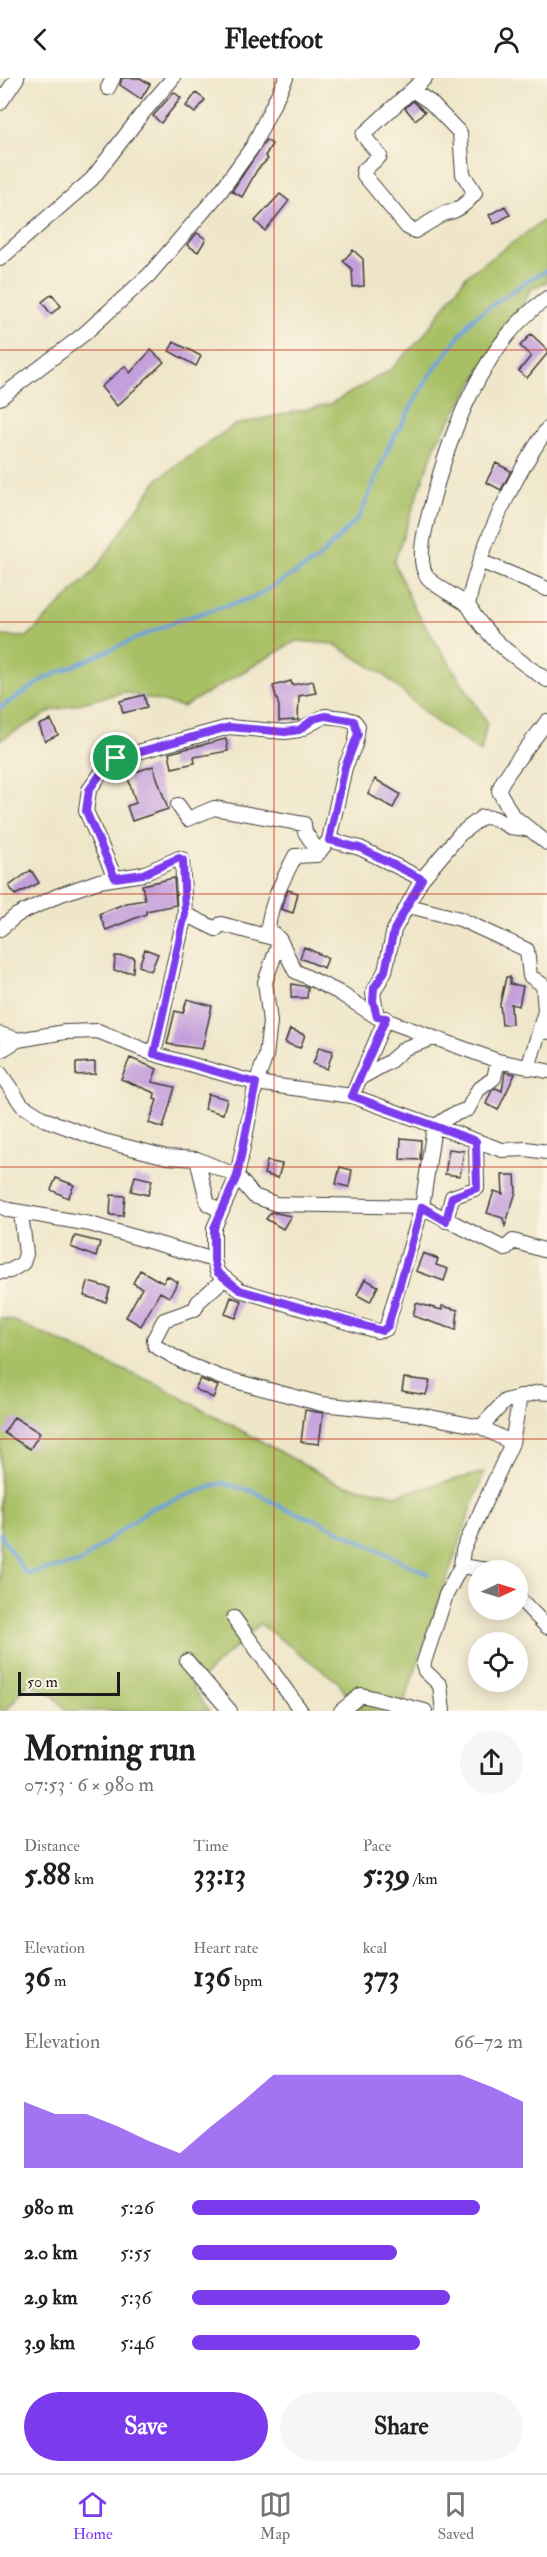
<!DOCTYPE html>
<meta charset="utf-8">
<style>
:root{--surface:#fff;--page:#f6f6f6;--text:#202124;--muted:#757577;--line:#e0e0e0;--accent:#7c3aed}
body{margin:0;font-family:"IM FELL Double Pica",serif;background:var(--page);color:var(--text);height:100vh;display:flex;flex-direction:column;font-size:22px;white-space:nowrap}
*{box-sizing:border-box;margin:0}
p{font-size:20px;color:var(--muted)}
.icon{flex:none;width:33px;height:33px;fill:none;stroke:currentColor;stroke-width:2;stroke-linecap:round;stroke-linejoin:round}
.map{position:relative;height:1633px;overflow:hidden}
.side{display:flex;flex-direction:column;background:var(--surface);flex:1}
.side>*{flex:none}
.needle{width:39px;rotate:86deg}
.tools{position:absolute;left:468px;top:1482px;display:grid;gap:12px}
.tools a{display:grid;place-items:center;width:60px;height:60px;border-radius:50%;background:var(--surface);box-shadow:0 3px 15px #0003;font-size:30px}
.scale{position:absolute;left:18px;bottom:15px;width:102px;box-sizing:border-box;padding-left:6px;border:3px solid #1c1c1c;border-top:0;font-size:16px;line-height:21px;white-space:nowrap;color:#1c1c1c;-webkit-text-stroke:4px #fcf5e5;paint-order:stroke}
.pin{position:absolute;display:grid;place-items:center;width:51px;height:51px;color:#fff;margin:-26px;border:3px solid #fff;border-radius:50%;box-shadow:0 2px 6px #0007}
.round{display:grid;place-items:center;flex:none;width:63px;height:63px;border-radius:32px;background:var(--page)}
.summary{display:flex;align-items:center;justify-content:space-between;height:102px;padding:0 24px}
h1{font-size:33px;font-weight:800;line-height:45px}
.metrics{display:grid;grid-template-columns:repeat(3,1fr);gap:9px;height:102px;padding:6px 24px}
.metrics div{display:grid;align-content:center}
.metrics b{font-size:30px;font-weight:800}
.metrics small{font-size:16px;font-weight:400}
.metrics p{font-size:16px}
.chart{height:168px;padding:12px 24px}
.chart p{display:flex;justify-content:space-between}
.chart svg{width:100%;height:108px;margin-top:6px;fill:var(--accent);opacity:.7}
.button{display:flex;gap:12px;margin-top:auto;padding:12px 24px}
.button a{flex:1;height:69px;border-radius:36px;background:var(--accent);color:#fff;font-size:24px;font-weight:800;line-height:69px;text-align:center}
.button a+a{background:var(--page);color:var(--text)}
ul{padding:0 24px;list-style:none;font-size:20px}
li{display:grid;grid-template-columns:96px 72px 1fr;align-items:center;height:45px}
li i{height:15px;border-radius:8px;background:var(--accent)}
header{display:flex;justify-content:space-between;align-items:center;height:78px;padding:0 24px;background:var(--surface);font-size:27px;font-weight:800}
.tabs{display:flex;justify-content:space-around;align-items:center;height:84px;border-top:2px solid var(--line);background:var(--surface);font-size:16px;color:var(--muted)}
.tabs a{display:grid;justify-items:center;gap:3px}
.tabs .selected{color:var(--accent)}
.map>svg:first-child{display:block}
</style>
<header><svg class="icon" aria-label="back" viewBox="0 0 24 24"><path d="M15 5l-7 7 7 7"/></svg>Fleetfoot<svg class="icon" aria-label="person" viewBox="0 0 24 24"><circle cx="12" cy="8" r="4"/><path d="M4 21q1-7 8-7t8 7"/></svg></header>
<div class="map">
<svg width="547" height="1633" viewBox="0 0 547 1633">
<rect width="100%" height="100%" fill="#fcf5e5"/>
<filter id="ink" filterUnits="userSpaceOnUse"><feTurbulence type="fractalNoise" baseFrequency=".0167" numOctaves="2"/><feDisplacementMap in="SourceGraphic" scale="12" xChannelSelector="R" yChannelSelector="G"/><feConvolveMatrix kernelMatrix="1 2 1 2 8 2 1 2 1" color-interpolation-filters="sRGB"/></filter>
<filter id="wash" filterUnits="userSpaceOnUse"><feTurbulence type="fractalNoise" baseFrequency=".008" numOctaves="4" result="noise"/><feDisplacementMap in="SourceGraphic" scale="24" xChannelSelector="R" yChannelSelector="G"/><feGaussianBlur stdDeviation="1.35" result="paint"/><feColorMatrix in="noise" values="0 0 0 0 0 0 0 0 0 0 0 0 0 0 0 0 0 1.4 0 .05"/><feComposite in="paint" operator="in"/></filter>
<g filter="url(#wash)">
<rect width="100%" height="100%" fill="#efe6c9"/>
<!-- green -->
<path fill="#a8c065" stroke="#626e40" stroke-width="1.5" d="M547,140V204L532,210L436,365L394,484L414,530L487,644L481,674L432,641L384,597L334,566L296,563L183,629L124,614L51,633L0,662V558L27,559L94,493L158,401L234,347L330,326L389,293L421,261L466,198Z
M0,1240L14,1243L164,1310L337,1405L396,1417L484,1394L401,1633H358L338,1604L260,1546L192,1609L209,1633H67L52,1616L28,1605L6,1633H0Z"/>
<g fill="none" stroke-linecap="round" stroke-linejoin="round">
<!-- stream -->
<path stroke="#6da1d9" stroke-width="4" d="M0,630L46,600L176,543L255,519L317,482L360,438L390,366L428,300L472,241L530,201L547,193
M0,1456L26,1496L79,1485L149,1431L222,1405L255,1414L285,1431L319,1443L428,1496"/>
</g>
<g id="blocks">
<!-- building -->
<path fill="#c39fdc" d="M122,0H140L150,6L141,21L120,7Z
M174,14L181,20L161,45L153,38Z
M196,15L205,22L195,35L186,28Z
M413,23L425,34L415,42L405,30Z
M266,62L272,66L265,78L268,81L257,92L242,119L232,113Z
M280,116L289,123L265,153L255,143Z
M505,128L510,137L494,146L489,137Z
M197,155L206,161L198,174L187,167Z
M353,172L363,181L364,208L353,209L352,191L343,183Z
M52,216L61,228L51,236L42,224Z
M531,256L547,271V276L527,300L519,293L531,278L520,268Z
M174,264L201,278L196,288L169,273Z
M151,272L164,284L117,328L101,309L125,288L130,295Z
M496,385L511,393L501,412L486,404Z
M291,603L292,607L313,603L316,615L299,618L298,642L279,643V628L273,608Z
M144,617L147,629L123,635L120,623Z
M51,642L58,657L45,663L39,647Z
M226,661L228,673L194,679L195,685L172,690L169,675Z
M153,688L168,731L132,743L127,728L136,725L127,697Z
M375,701L400,716L393,730L368,716Z
M31,792L39,805L15,817L9,808Z
M174,800L176,827L146,833V836L106,852L99,836L126,825L145,822L142,807Z
M288,812L298,815L293,835L281,831Z
M304,869L328,880L324,890L300,880Z
M145,871L158,876L151,893L139,888Z
M115,878L134,879L133,894L114,893Z
M506,899H510V906L523,908L519,928L511,926L512,946L502,947L500,926Z
M292,906L308,909L307,920H291Z
M187,921L212,928L202,971L167,966L175,933L183,935Z
M290,951L305,957L300,970L285,965Z
M319,969L333,973L327,991L313,986Z
M130,980L157,991L152,1004L175,1009L163,1050L149,1045L157,1022L154,1021L155,1015L121,1001Z
M95,984V996L76,997V985Z
M505,994L515,996L498,1032L486,1026L492,1012L496,1010L502,1013Z
M208,1016L227,1021L223,1036L205,1031Z
M401,1060L421,1062L420,1082L400,1081Z
M449,1071L464,1073L460,1098L445,1096Z
M267,1083L282,1086L278,1100L264,1096Z
M340,1089L352,1092L349,1109L336,1106Z
M502,1097H515L516,1114L505,1148L503,1140L487,1135L494,1113L503,1116Z
M135,1098L152,1102L148,1117L131,1113Z
M56,1100L74,1107L68,1120L51,1112Z
M111,1117L125,1118L123,1138L110,1137Z
M271,1134L291,1138L283,1151L266,1141Z
M75,1158L100,1164L96,1179L71,1169Z
M423,1175L438,1181L436,1187L448,1191L444,1203L416,1193Z
M140,1192L163,1205L167,1198L178,1204L169,1219L160,1214L141,1248L126,1239L142,1210L133,1205Z
M365,1201L378,1208L370,1224L357,1217Z
M88,1204L110,1210L106,1224L84,1218Z
M231,1219L242,1223L236,1240L225,1236Z
M416,1225L442,1232V1228L458,1232L456,1252L413,1238Z
M404,1300L430,1303L426,1317L402,1313Z
M200,1301L218,1308L213,1320L195,1311Z
M305,1332L323,1335L319,1366L301,1364Z
M14,1339L40,1355L30,1371L4,1355Z"/>
</g>
</g>
<g filter="url(#ink)">
<use href="#blocks" fill-opacity="0" stroke="#3c3a36" stroke-width="1.5"/>
<g fill="none" stroke-linecap="round" stroke-linejoin="round">
<defs>
<path id="minor" d="M108,10L113,0
M412,12L430,24L460,55L463,96L475,115C468,124 457,134 445,135L415,153L407,149L364,97L363,93L380,78L363,57L425,0
M0,25L17,0
M0,181L92,101L142,36L173,0
M0,320L84,256L149,197L220,114L253,68L286,0
M547,351C514,399 479,469 468,527C487,561 516,581 547,602
M480,483L547,511
M468,527C457,519 429,506 425,495C417,477 426,447 431,428C450,355 482,266 547,220
M547,643C538,657 499,702 499,713L512,737L547,765
M178,727L188,741L214,730L304,746L305,754L319,775
M329,762L360,770L422,801
M115,800L86,733L89,712L110,683L116,680L229,649L285,654L299,652L325,638L344,640L354,643L358,648L355,667L345,689L329,762L317,777L295,778C283,802 271,823 268,850L280,862L265,904L270,944L266,978L256,1005L237,1098L214,1150V1182L217,1194L240,1212L377,1253L386,1251L422,1129L434,1049L452,1037L468,1031L478,1012L494,1000L498,983
M409,828L460,841L527,872L530,898L543,907L545,933L539,954
M185,836L216,851L221,846L280,862L295,893L338,914L377,939L498,983L547,993
M0,851L17,837L59,817L99,803L143,796L179,780L182,781L185,836L154,976
M377,939L373,915L385,893L394,852L422,801L460,756L482,739L494,740L510,749L526,751
M0,956L18,962L65,954L98,953L154,976L256,1005L352,1018L502,1072L526,1071L547,1074
M0,973L18,962
M528,990L539,954H547
M0,995L22,1027L44,1041L104,1063L167,1079L197,1081L237,1098L254,1118L276,1126L422,1129L505,1171L513,1163L547,1173
M362,999L389,984L405,970L434,960
M352,1018L386,940
M197,1081L208,1126L222,1133
M0,1128L9,1132L90,1146L214,1182
M446,1143L452,1119L477,1110L476,1063
M0,1194L10,1193L23,1185L26,1176L21,1135
M224,1201L198,1224L195,1231L164,1242L154,1261L155,1268L187,1286L220,1299L322,1326L415,1336L481,1349L512,1365
M481,1349L505,1323L539,1314L547,1315
M461,1488L487,1492
M518,1519L547,1549
M234,1540L301,1633
M187,1583L230,1633
M341,1633L361,1617L425,1633
M443,1633L440,1607L425,1593L423,1587L446,1517L461,1488L463,1472L512,1365L520,1318"/>
</defs>
<!-- minor casing -->
<use href="#minor" stroke="#3c3a36" stroke-width="16"/>
<!-- minor -->
<use href="#minor" stroke="#fff" stroke-width="14"/>
</g>
</g>
<g fill="none" stroke-linecap="round" stroke-linejoin="round" filter="url(#ink)">
<defs>
<path id="route" d="M325,638L354,643L358,656L345,689L329,762L360,770L422,801L394,852L385,893L374,910L373,923L377,939L386,940L352,1018L476,1063L477,1110L452,1119L446,1143L422,1129L388,1248L382,1253L240,1212L217,1194L214,1182V1150L237,1098L256,1005L154,976L185,836L183,782L179,780L143,796L115,800L86,733L89,712L110,683L116,680L229,649L285,654L299,652L314,641Z"/>
</defs>
<!-- route casing -->
<use href="#route" stroke="#fff" stroke-width="12"/>
<!-- route -->
<use href="#route" stroke="#7c3aed" stroke-width="8"/>
</g>
<!-- grid -->
<path fill="none" stroke="#c8321e" stroke-width="1.5" stroke-opacity="0.55" d="M274,0V1633M0,272H547M0,544H547M0,816H547M0,1089H547M0,1361H547"/>
</svg>
<div class="tools">
<a><svg class="needle" viewBox="-14 -14 28 28"><path d="M0-13l5 13h-10z" fill="#e53935"/><path d="M0 13l5-13h-10z" fill="#757577"/></svg></a>
<a><svg class="icon" aria-label="locate" viewBox="0 0 24 24"><circle cx="12" cy="12" r="6"/><path d="M12 2v4M12 18v4M2 12h4M18 12h4"/></svg></a>
</div>
<div class="scale">50 m</div>
<div class="pin" style="left:116px;top:680px;background:#1e9e55"><svg class="icon" aria-label="arrive" viewBox="0 0 24 24"><path d="M6 21V4h12l-3 4 3 4H6"/></svg></div>
</div>
<section class="side">
<div class="summary"><div><h1>Morning run</h1><p>07:53 · 6 × 980 m</p></div><a class="round"><svg class="icon" aria-label="share" viewBox="0 0 24 24"><path d="M12 15V3M7 8l5-5 5 5M5 13v7h14v-7"/></svg></a></div>
<div class="metrics">
<div><p>Distance</p><b>5.88<small> km</small></b></div>
<div><p>Time</p><b>33:13</b></div>
<div><p>Pace</p><b>5:39<small> /km</small></b></div>
</div>
<div class="metrics">
<div><p>Elevation</p><b>36<small> m</small></b></div>
<div><p>Heart rate</p><b>136<small> bpm</small></b></div>
<div><p>kcal</p><b>373</b></div>
</div>
<div class="chart"><p><span>Elevation</span>66–72 m</p>
<svg viewBox="0 0 160 44" preserveAspectRatio="none"><path d="M0 44V17L10 22L20 22L30 27L40 33L50 38L60 27L70 17L80 6L90 6L100 6L110 6L120 6L130 6L140 6L150 11L160 17V44z"/></svg>
</div>
<ul>
<li><b>980 m</b>5:26<i style="width:87%"></i></li>
<li><b>2.0 km</b>5:55<i style="width:62%"></i></li>
<li><b>2.9 km</b>5:36<i style="width:78%"></i></li>
<li><b>3.9 km</b>5:46<i style="width:69%"></i></li>
</ul>
<div class="button"><a>Save</a><a>Share</a></div>
</section>
<nav class="tabs">
<a class="selected"><svg class="icon" aria-label="home" viewBox="0 0 24 24"><path d="M3 11l9-7 9 7M6 9v11h12V9"/></svg>Home</a>
<a><svg class="icon" aria-label="map" viewBox="0 0 24 24"><path d="M3 6l6-2 6 2 6-2v14l-6 2-6-2-6 2zM9 4v14M15 6v14"/></svg>Map</a>
<a><svg class="icon" aria-label="saved" viewBox="0 0 24 24"><path d="M7 4h10v16l-5-4-5 4z"/></svg>Saved</a>
</nav>
